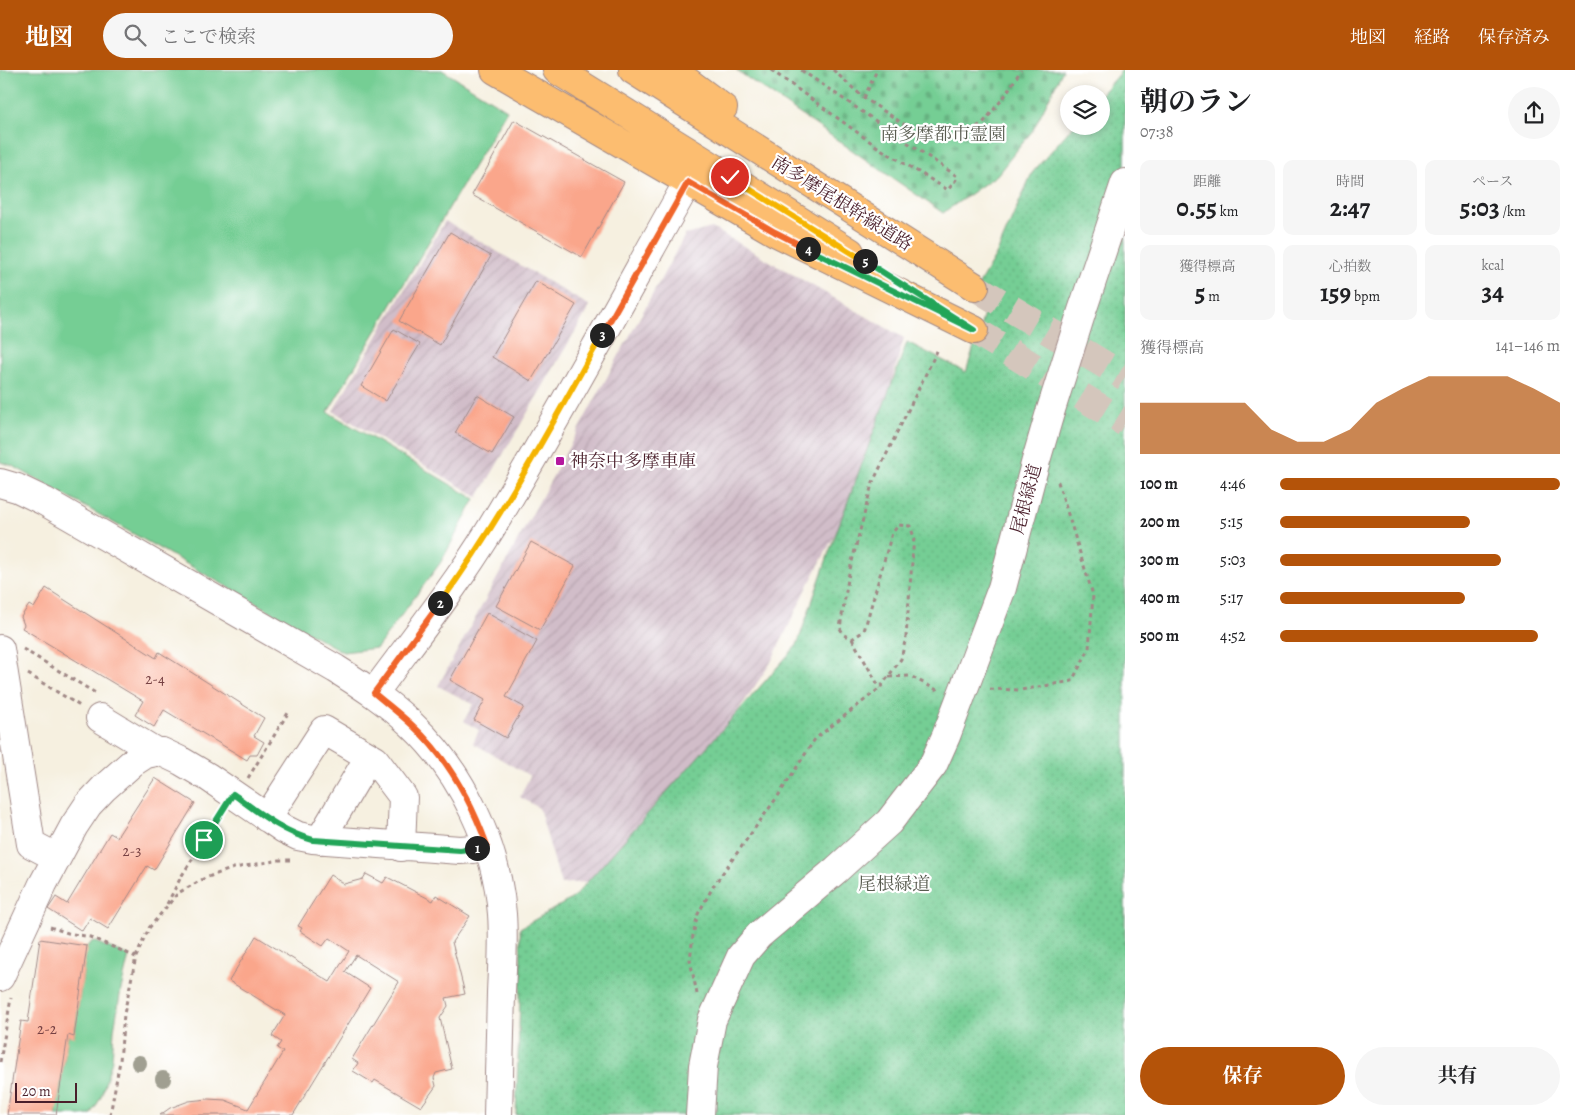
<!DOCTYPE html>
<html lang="ja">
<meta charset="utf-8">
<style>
:root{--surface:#fff;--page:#f6f6f6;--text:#202124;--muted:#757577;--accent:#b45309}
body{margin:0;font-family:Alegreya,"Noto Serif JP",serif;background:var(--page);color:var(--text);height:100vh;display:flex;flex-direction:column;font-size:19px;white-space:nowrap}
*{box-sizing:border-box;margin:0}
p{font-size:16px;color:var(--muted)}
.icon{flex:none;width:28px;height:28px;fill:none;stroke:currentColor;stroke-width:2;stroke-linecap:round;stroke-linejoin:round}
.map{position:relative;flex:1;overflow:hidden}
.sheet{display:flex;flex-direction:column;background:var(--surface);width:450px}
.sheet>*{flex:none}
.tools{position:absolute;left:1060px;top:15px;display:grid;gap:10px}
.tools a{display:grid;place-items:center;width:50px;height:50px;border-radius:50%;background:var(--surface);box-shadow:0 2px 8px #0003;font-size:25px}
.scale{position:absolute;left:15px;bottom:12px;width:62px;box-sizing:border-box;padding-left:5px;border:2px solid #4a1f2b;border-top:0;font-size:14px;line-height:18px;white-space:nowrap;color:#4a1f2b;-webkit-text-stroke:4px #fff;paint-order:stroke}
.pin{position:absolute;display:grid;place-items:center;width:42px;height:42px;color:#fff;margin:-21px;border:2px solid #fff;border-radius:50%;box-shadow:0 1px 5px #0007}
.km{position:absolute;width:25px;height:25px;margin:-12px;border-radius:50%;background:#222;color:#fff;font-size:14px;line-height:25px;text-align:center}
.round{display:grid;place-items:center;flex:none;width:52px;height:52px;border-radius:26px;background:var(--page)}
.headline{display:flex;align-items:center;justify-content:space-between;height:85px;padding:0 15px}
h1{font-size:28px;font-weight:700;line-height:38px}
.figures{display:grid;grid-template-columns:repeat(3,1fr);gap:8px;height:85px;padding:5px 15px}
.figures div{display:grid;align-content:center;border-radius:10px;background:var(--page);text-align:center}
.figures b{font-size:25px;font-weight:700}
.figures small{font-size:14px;font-weight:400}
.figures p{font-size:14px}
.chart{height:140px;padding:10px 15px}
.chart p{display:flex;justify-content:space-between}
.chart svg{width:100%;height:90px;margin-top:5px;fill:var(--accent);opacity:.7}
.button{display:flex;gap:10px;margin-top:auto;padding:10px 15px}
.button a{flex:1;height:58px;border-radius:30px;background:var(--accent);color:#fff;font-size:20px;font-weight:700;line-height:58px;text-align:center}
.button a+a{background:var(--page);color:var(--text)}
ul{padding:0 15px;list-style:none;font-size:16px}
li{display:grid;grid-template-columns:80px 60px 1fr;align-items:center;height:38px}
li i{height:12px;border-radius:6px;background:var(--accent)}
header{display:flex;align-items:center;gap:30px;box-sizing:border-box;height:70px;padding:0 25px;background:var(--accent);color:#fff}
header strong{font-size:24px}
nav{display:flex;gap:28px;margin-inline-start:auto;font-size:18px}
.search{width:350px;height:45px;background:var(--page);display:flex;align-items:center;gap:12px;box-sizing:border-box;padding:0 18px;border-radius:28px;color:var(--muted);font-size:19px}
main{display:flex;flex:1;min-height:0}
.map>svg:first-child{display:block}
</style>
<header>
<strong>地図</strong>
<div class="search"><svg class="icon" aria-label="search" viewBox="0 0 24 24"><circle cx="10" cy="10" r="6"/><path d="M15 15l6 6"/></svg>ここで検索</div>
<nav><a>地図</a><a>経路</a><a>保存済み</a></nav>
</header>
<main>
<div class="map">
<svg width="1125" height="1045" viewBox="0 0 1125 1045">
<defs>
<pattern id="industrial-furrows" width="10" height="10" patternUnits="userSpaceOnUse" patternTransform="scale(1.25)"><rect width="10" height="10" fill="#d1bdc9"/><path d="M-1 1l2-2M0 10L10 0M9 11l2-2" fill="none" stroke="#b5a2ad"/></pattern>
<pattern id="cemetery-stones" width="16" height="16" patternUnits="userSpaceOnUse" patternTransform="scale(1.25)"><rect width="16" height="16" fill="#74ce94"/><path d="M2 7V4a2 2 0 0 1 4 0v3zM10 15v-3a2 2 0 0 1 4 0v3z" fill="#66b080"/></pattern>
<pattern id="park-dots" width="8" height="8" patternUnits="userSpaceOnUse" patternTransform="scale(1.25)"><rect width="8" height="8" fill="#74ce94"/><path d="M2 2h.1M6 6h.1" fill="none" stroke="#66b080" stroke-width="1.8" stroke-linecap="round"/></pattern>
</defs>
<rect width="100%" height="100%" fill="#fff"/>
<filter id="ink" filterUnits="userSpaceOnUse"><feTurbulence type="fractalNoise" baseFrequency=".02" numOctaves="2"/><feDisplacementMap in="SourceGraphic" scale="10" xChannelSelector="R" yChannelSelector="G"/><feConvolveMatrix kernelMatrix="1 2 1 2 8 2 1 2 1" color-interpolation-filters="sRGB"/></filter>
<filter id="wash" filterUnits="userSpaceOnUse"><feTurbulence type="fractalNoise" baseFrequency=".0096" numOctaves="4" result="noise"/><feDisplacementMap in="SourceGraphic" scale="20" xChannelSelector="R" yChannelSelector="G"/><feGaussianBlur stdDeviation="1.12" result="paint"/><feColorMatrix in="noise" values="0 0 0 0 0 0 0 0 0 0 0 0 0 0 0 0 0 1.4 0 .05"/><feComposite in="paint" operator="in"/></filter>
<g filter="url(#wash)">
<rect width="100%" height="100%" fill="#f6f0e0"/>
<!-- industrial -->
<path fill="url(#industrial-furrows)" d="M445,151L590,236L478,427L333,341Z
M712,158L904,268L864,409L809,514L770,594L720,667L596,811L561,814L539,738L520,727L530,706L473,673L479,660L464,651L473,634L438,616L685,165Z"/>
<!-- grass -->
<path fill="#74ce94" stroke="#5f7660" d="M0,0H442L507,40L328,342L475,429L441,492L377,578L343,582L13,396L0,392Z
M93,871L129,886L121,919L114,960L112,990L101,1027L91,1045H56L68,965L74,966L87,876Z"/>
<!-- cemetery -->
<path fill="url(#cemetery-stones)" stroke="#5f7660" d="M736,0H1063L1033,60L997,105L943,143Z"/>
<!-- park -->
<path fill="url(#park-dots)" stroke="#5f7660" d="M1122,0H1125V1045H516L521,899L520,858L573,828L797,575L832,474L907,272L966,302L985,241L968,233L996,185L1032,103L1073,56H1101V24Z"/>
<g id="blocks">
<!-- building -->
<path fill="#faa68b" d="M514,50L624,112L582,187L472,125Z
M450,162L491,186L440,275L399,251Z
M536,211L576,235L531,311L492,287Z
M394,259L420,274L386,331L361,316Z
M477,325L514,347L492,384L455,363Z
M531,472L575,496L540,560L496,536Z
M46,518L156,588L159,582L264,648L254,666L264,672L257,685H250L247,690L164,640L154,657L135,645L143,631L22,558L24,555L21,547L29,535L34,538Z
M487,543L537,571L506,627L524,637L506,668L474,650L485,630L450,610Z
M155,708L195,733L154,800L147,796L108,859L90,848L82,861L48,839L56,827L67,834L110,763L117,767Z
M366,804L383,813L387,807L433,831L436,825L470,846L452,872L465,924L446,928L448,936L440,948L452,999L436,1003L434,1008L436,1016L421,1037L375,1010L373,1013L353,1001L358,993L352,989L399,912L356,885L345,902L370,918L293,1045H160L170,1038L189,1031L208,1029L225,1030L248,1039L283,982L277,978L281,972L272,966L285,945L229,911L256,866L330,912L349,881L329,868L323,876L300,861L302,858L298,856L330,805L344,814L363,809Z
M40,869L87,876L74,967L68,965L56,1045H7L21,951L28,952Z"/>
</g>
</g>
<g filter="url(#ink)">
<use href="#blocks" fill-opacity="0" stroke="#a08886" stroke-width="1"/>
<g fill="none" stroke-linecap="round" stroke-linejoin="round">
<!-- major-tunnel -->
<path stroke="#d4c6bc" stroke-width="28" stroke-dasharray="28 14" stroke-linecap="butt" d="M975,217L1125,307
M974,260L1125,353"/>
<defs>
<path id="minor" d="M0,413L17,418L44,431L336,599C363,616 389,633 412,655C462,702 497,776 502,844C504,870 502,897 501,923C500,964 499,1004 498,1045
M0,579L31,774L56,787
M374,623C413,570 455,517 490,460C559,347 622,229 688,112
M100,648L156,682
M267,748L324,660L375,690L403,727L401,777
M320,770L369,687
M0,907L43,814L74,756L88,735L104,718L132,693L146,684L156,682H162L181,691L208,707L284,759L298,766L313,769L460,780L473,779L487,775
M700,1045L703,996L712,950L741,886L759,865L836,800L889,752L933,695L946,666L1002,518L1035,394L1049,346L1082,241L1125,113"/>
<path id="major" d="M495,0L775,162L974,260
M557,0L850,182
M633,0L975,217
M672,0L723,38"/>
</defs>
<!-- minor casing -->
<use href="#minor" stroke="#a08886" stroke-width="30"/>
<!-- major casing -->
<use href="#major" stroke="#a08886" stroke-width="30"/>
<!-- path -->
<path stroke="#a08886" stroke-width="3" stroke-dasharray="4 4" stroke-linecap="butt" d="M771,0L879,78L948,120L958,107L801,0
M833,0L864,28L922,66L943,67L962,65L983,53L1004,27L1021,0
M864,28L877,0
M852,569L880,618
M23,579L97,624
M28,604L80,636
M889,607L910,606L939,621
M990,619L1021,620L1072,611L1089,579L1093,525L1058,412L1055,409
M248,708L288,643
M167,834L181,807L221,743
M50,857L68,863L90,867L136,887
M697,924L690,890L693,865L698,844L714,815L778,726L815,669L880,618L901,589L906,567L914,467L910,456L899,455L892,463L864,561L852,569L844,565L840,558L849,503L872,414L938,279
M0,992L11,928
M110,1045L120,991L124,944L136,887L149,858L178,823L205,808L234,798L280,790H290"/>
<!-- minor -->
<use href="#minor" stroke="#fff" stroke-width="28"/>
<!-- major -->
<use href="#major" stroke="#fcbd6f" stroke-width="28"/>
</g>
<!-- trees -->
<g fill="#a09f91">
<circle cx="139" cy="993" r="8"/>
<circle cx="163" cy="1009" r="8"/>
</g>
</g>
<g fill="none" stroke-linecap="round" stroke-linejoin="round" filter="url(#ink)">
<defs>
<path id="split-1" d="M204,770L233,724C258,742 282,762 313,770L460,780L477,778"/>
<path id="split-2" d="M440,533L374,623C387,634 400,644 412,655C447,687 471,731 487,775L477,778"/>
<path id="split-3" d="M440,533C501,449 551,356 602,265"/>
<path id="split-4" d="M602,265L688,112L775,162L808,179"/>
<path id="split-5" d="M808,179L974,260L865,191"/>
<path id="split-6" d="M730,107L865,191"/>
</defs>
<!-- split-1 casing -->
<use href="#split-1" stroke="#fff" stroke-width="10"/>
<!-- split-2 casing -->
<use href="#split-2" stroke="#fff" stroke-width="10"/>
<!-- split-3 casing -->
<use href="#split-3" stroke="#fff" stroke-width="10"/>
<!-- split-4 casing -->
<use href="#split-4" stroke="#fff" stroke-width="10"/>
<!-- split-5 casing -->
<use href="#split-5" stroke="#fff" stroke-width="10"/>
<!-- split-6 casing -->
<use href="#split-6" stroke="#fff" stroke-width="10"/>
<!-- split-1 -->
<use href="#split-1" stroke="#22a559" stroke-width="6"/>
<!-- split-2 -->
<use href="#split-2" stroke="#f0652b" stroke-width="6"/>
<!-- split-3 -->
<use href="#split-3" stroke="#f5b400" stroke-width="6"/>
<!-- split-4 -->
<use href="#split-4" stroke="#f0652b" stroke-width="6"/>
<!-- split-5 -->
<use href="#split-5" stroke="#22a559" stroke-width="6"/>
<!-- split-6 -->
<use href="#split-6" stroke="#f5b400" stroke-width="6"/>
</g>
<!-- markers -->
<rect fill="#b5179e" stroke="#fff" stroke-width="2" x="555" y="386" width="10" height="10" rx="2.5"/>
<g text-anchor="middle" stroke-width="4.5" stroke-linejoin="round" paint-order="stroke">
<!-- number labels -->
<g font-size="15" fill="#764143">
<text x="155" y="614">2-4</text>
<text x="132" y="786">2-3</text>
<text x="47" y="964">2-2</text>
</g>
<!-- park labels -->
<g font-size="18" fill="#595c50" stroke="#fff">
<text x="943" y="70">南多摩都市霊園</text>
<text x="894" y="820">尾根緑道</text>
</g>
<!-- street labels -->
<g font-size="18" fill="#4a1f2b" stroke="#fff">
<text transform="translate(842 133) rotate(32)" y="6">南多摩尾根幹線道路</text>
<text transform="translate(1026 429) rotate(-75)" y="6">尾根緑道</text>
</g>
<!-- poi labels -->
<g font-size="18" fill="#4a1f2b" stroke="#fff" text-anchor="start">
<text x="570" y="397">神奈中多摩車庫</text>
</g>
</g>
</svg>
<div class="tools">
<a><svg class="icon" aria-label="layers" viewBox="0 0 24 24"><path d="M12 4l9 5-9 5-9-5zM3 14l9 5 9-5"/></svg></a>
</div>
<div class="scale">20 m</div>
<div class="pin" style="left:204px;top:770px;background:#1e9e55"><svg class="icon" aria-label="arrive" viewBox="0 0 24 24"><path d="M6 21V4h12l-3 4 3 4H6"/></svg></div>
<div class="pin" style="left:730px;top:107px;background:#d93025"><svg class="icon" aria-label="check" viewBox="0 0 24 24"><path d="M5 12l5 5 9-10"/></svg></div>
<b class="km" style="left:477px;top:778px">1</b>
<b class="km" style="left:440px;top:533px">2</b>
<b class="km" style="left:602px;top:265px">3</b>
<b class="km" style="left:808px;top:179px">4</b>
<b class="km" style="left:865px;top:191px">5</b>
</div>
<section class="sheet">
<div class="headline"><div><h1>朝のラン</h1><p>07:38</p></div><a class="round"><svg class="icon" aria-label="share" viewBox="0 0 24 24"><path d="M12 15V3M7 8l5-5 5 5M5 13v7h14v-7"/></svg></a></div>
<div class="figures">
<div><p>距離</p><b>0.55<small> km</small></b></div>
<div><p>時間</p><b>2:47</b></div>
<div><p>ペース</p><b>5:03<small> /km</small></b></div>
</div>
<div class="figures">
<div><p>獲得標高</p><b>5<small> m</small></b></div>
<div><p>心拍数</p><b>159<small> bpm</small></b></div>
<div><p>kcal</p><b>34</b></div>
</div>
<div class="chart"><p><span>獲得標高</span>141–146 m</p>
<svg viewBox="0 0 160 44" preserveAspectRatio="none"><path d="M0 44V19L10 19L20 19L30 19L40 19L50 32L60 38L70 38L80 32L90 19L100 12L110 6L120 6L130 6L140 6L150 12L160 19V44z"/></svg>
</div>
<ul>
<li><b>100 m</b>4:46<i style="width:100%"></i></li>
<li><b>200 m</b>5:15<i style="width:68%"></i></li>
<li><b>300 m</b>5:03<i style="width:79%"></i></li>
<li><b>400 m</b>5:17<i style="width:66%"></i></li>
<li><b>500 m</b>4:52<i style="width:92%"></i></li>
</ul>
<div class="button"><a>保存</a><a>共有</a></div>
</section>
</main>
